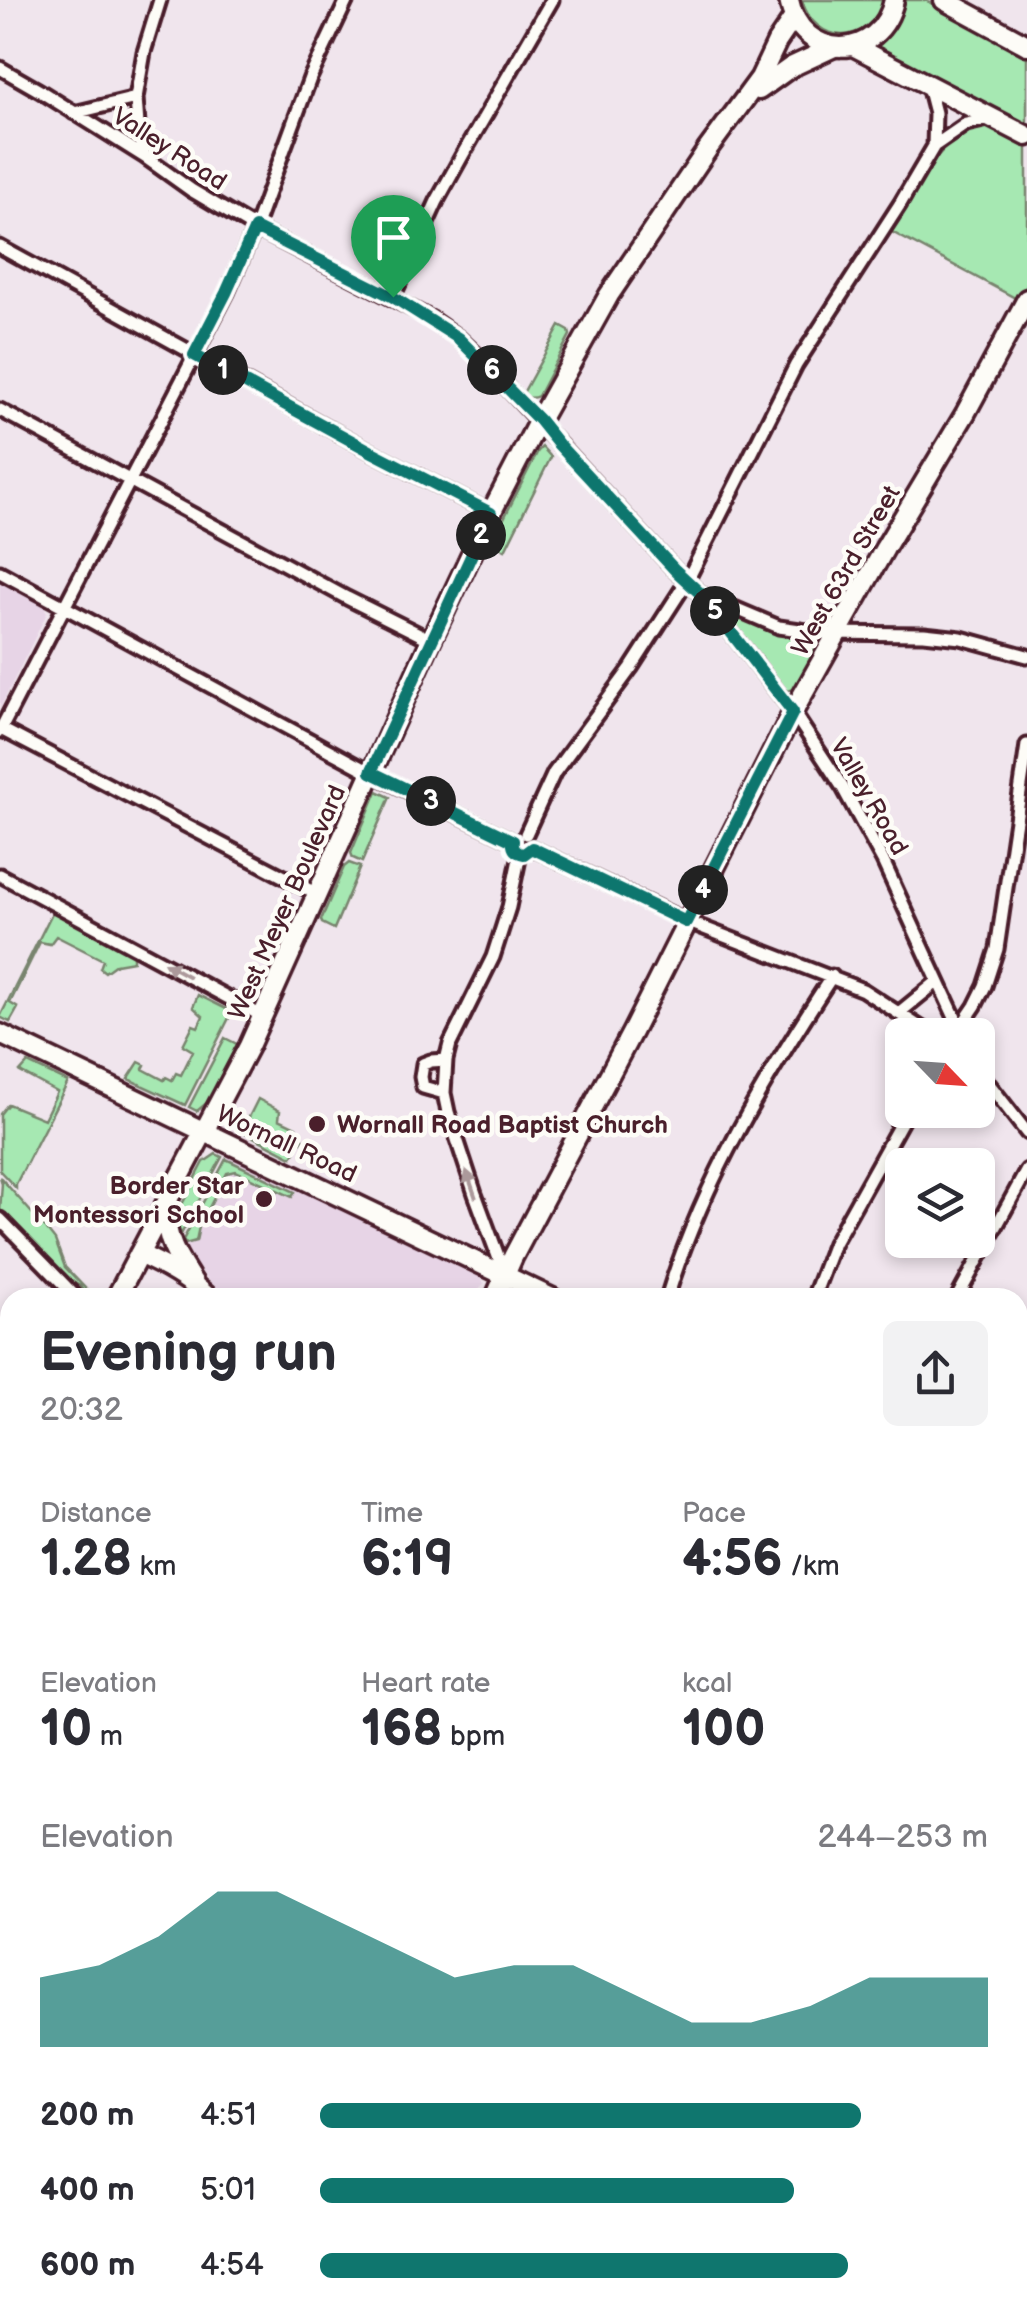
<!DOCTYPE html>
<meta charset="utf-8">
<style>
:root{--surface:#fff;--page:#f2f2f3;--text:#2b2b33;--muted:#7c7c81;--accent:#0f766e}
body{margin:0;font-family:"Balsamiq Sans",sans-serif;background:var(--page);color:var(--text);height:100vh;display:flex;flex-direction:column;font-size:38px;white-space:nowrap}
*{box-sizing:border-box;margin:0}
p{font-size:32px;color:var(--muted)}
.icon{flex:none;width:55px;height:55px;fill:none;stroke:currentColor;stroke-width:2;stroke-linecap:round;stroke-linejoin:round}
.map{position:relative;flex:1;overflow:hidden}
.panel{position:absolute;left:0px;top:1288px;width:1028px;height:1038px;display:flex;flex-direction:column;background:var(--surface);border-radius:30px 30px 0 0;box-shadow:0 5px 15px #0003}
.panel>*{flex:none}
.needle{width:65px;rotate:115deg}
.controls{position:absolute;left:885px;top:1018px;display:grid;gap:20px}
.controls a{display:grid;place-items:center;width:110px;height:110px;border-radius:15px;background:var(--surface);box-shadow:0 5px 15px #0003;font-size:50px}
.pin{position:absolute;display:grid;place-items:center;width:85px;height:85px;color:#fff;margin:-102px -42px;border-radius:50% 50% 50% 0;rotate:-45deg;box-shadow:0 0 10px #0007}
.pin .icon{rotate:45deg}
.km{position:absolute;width:50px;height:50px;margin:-25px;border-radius:50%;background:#222;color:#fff;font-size:28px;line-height:50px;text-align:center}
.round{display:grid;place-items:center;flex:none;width:105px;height:105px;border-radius:15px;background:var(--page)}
.headline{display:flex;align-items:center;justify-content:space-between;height:170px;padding:0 40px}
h1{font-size:55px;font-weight:600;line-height:75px}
.figures{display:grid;grid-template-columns:repeat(3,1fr);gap:15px;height:170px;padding:10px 40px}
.figures div{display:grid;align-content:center}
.figures b{font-size:50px;font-weight:600}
.figures small{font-size:28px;font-weight:400}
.figures p{font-size:28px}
.chart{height:280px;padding:20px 40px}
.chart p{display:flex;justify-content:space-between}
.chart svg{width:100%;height:180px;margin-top:10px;fill:var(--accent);opacity:.7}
ul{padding:0 40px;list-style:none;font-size:32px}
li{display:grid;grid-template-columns:160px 120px 1fr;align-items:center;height:75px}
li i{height:25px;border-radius:12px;background:var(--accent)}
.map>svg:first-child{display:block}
</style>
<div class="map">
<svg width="1027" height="2324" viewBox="0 0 1027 2324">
<rect width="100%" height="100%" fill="#f0e5ed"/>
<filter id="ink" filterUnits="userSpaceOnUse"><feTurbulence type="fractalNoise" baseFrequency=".01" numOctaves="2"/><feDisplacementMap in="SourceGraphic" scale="20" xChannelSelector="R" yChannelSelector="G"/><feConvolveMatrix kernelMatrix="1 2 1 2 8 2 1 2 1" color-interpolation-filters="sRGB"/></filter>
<g filter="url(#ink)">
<!-- built -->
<path fill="#e7d4e6" d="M0,580L42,602L47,613L0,708Z
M229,1154L473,1270L479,1275L484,1283L473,1297H223L180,1246Z"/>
<!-- green -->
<path fill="#a6e8b2" stroke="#78846e" stroke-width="2.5" d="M802,0H884C870,46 815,47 802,0Z
M906,0H925L1027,55V125L878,50L879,42L894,27Z
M987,126L1027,145V285L1019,300L890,231C914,192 937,134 987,126Z
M560,326L569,331L570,335L538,396C532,399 527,398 522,395Z
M542,447L551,457L505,550L494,544L493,540L538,451Z
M728,613L773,630L809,636L819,642L817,652L795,689L787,691L783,688L754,648L728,619Z
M377,791L390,797L362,862L353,858L351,853Z
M349,863L360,867L334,929L322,923L321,920L344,867Z
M54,909L133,953V961L116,964L105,972L100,968L103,960L56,936L50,944L40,942L10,1003L18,1008L10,1022L0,1017Z
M198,995L232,1012L185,1105L128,1079L139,1062L145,1065L143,1069L164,1080L166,1077L172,1080L176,1073L181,1075L193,1051L183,1045L193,1025L198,1027L203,1016L193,1007Z
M225,1038L237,1044L209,1101L197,1111L189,1107Z
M28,1063L68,1082L16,1184V1188L0,1171V1114L8,1104L44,1119L57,1092L20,1072Z
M258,1099L280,1111L279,1119L296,1127L298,1136L303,1139L301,1142L296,1141L294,1145L297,1148L292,1157L242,1131Z
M216,1154L222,1157L178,1240L174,1223L176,1216L204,1162Z
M226,1159L295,1192L292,1197L236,1171L227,1173L199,1227L196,1241L185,1244L183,1240Z
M0,1177L47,1230L55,1240L65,1267L86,1289L83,1291L80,1286L61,1276L0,1211L2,1183Z"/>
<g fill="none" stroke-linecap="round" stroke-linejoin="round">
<defs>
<path id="minor" d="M0,68L40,91L145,157L191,190L255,228L432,319L459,338L476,354L675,570L702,595L793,712L843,788L883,861L963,1035
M928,86L935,113L934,146
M136,98L138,125L145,157
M74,113L136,98L144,52L160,0
M0,247L374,453L491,513
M393,297L437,201L463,154L552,0
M0,410L347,598L431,640
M0,572L371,773L513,841
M706,596L779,627L821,633L924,634L961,638L1027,656
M1,729L317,894
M0,731L227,293L255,228L310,78L347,0
M526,834L554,773L631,668L687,581L796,365L900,204L934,146L966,124L992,118
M532,848L686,921L863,990L932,1035
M0,875L262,1016
M900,1012L938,981
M958,1031L975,1006L985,986L997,949L1027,745
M978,1070L1027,1133
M444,1093L423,1087L421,1077L423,1064L431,1061L446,1060
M0,1219L77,1298
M505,1275L475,1194L448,1112L444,1093L446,1060L450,1044L493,957L509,907L520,854
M667,1298C702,1182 766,1077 832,976
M813,1298L834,1243L908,1110
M957,1298L1027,1170
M0,1413L10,1418
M1018,1484L1027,1465
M0,1595L10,1600
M1018,1659L1027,1642
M1018,1729L1027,1734
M0,1778L10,1784
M1018,1914L1027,1919
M0,1962L10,1967
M0,2147L10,2152
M1018,2310L1027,2319
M325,2315L343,2324
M683,2315L700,2324
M275,2324L280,2315
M612,2324L617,2315"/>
<path id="secondary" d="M759,90L791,67L834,47
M0,1034L552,1298
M165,1208C166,1242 177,1257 195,1285
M139,1254C165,1266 188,1278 209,1298
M116,1298L249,1046L431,640L491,513L537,424L609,295L707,150L760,78L777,42L794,17
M495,1298L513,1257L632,1032L793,712L885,548L965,414L1027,299
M0,1514L10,1495
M1018,1526L1027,1531
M1018,2104L1027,2113
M0,2200L10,2181"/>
<path id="primary" d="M789,0C801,63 881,62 894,0
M944,0L1027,45
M853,46L1027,136"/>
</defs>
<!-- minor casing -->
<use href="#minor" stroke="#4a1f2b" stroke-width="19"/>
<!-- secondary casing -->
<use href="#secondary" stroke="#4a1f2b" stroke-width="25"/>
<!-- primary casing -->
<use href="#primary" stroke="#4a1f2b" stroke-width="25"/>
<!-- minor -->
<use href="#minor" stroke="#fdfcf7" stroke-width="11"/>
<!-- secondary -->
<use href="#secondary" stroke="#fdfcf7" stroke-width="18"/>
<!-- primary -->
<use href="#primary" stroke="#fdfcf7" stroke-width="18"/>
</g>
<!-- one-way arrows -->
<defs><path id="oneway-solid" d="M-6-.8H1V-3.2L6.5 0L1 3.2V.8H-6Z" transform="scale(2.5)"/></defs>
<g fill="#ac999b">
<use href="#oneway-solid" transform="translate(177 970) rotate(-151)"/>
<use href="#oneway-solid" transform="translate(471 1184) rotate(-109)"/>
</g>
</g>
<g fill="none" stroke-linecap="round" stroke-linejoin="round" filter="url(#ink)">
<defs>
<path id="route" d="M255,228L393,297L458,338L539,420L559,445L675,570L702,595L793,712L686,922L532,848L524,854C516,853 512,849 513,841L371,772L491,513L374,453L194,355L226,293Z"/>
</defs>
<!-- route casing -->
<use href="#route" stroke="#fff" stroke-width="20"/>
<!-- route -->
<use href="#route" stroke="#0f766e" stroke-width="12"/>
</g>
<!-- markers -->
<g fill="#4a1f2b" stroke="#fdfcf7" stroke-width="4">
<circle cx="317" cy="1124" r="10"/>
<circle cx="264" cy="1199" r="10"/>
</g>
<g text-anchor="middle" stroke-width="9" stroke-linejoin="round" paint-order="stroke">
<!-- street labels -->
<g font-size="25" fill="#4a1f2b" stroke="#fdfcf7">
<text transform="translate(170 148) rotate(33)" y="9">Valley Road</text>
<text transform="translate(845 570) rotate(-60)" y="9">West 63rd Street</text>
<text transform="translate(870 796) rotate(60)" y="9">Valley Road</text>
<text transform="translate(286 902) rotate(-66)" y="9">West Meyer Boulevard</text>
<text transform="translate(287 1143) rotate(25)" y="9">Wornall Road</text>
</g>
<!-- poi labels -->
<g font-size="25" font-weight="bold" fill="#4a1f2b" stroke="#fdfcf7" text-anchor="start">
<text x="337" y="1133">Wornall Road Baptist Church</text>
<text x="244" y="1194" text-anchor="end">Border Star<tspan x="244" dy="29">Montessori School</tspan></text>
</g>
</g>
</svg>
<div class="controls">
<a><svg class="needle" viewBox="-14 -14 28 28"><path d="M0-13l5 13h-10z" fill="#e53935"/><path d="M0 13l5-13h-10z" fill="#7c7c81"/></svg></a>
<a><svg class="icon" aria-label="layers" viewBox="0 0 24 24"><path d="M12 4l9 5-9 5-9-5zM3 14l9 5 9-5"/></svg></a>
</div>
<div class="pin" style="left:393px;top:297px;background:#1e9e55"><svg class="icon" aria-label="arrive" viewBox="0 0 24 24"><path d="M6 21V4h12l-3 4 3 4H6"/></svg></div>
<b class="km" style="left:223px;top:370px">1</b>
<b class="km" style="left:481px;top:535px">2</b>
<b class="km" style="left:431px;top:801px">3</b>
<b class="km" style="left:703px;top:890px">4</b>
<b class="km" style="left:715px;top:611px">5</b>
<b class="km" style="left:492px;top:370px">6</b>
<section class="panel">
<div class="headline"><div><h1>Evening run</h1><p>20:32</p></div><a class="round"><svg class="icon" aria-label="share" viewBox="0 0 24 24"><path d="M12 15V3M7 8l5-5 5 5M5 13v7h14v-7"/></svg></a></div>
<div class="figures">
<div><p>Distance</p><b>1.28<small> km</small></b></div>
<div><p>Time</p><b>6:19</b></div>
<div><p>Pace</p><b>4:56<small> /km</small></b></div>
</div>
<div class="figures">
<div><p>Elevation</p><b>10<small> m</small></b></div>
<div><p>Heart rate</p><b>168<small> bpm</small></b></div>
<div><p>kcal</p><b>100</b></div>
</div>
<div class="chart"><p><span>Elevation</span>244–253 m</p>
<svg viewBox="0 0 160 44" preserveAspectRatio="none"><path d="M0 44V27L10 24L20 17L30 6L40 6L50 13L60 20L70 27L80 24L90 24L100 31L110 38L120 38L130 34L140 27L150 27L160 27V44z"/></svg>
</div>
<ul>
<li><b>200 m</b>4:51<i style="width:81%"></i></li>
<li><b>400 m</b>5:01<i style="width:71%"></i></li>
<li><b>600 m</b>4:54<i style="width:79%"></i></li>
</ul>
</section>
</div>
